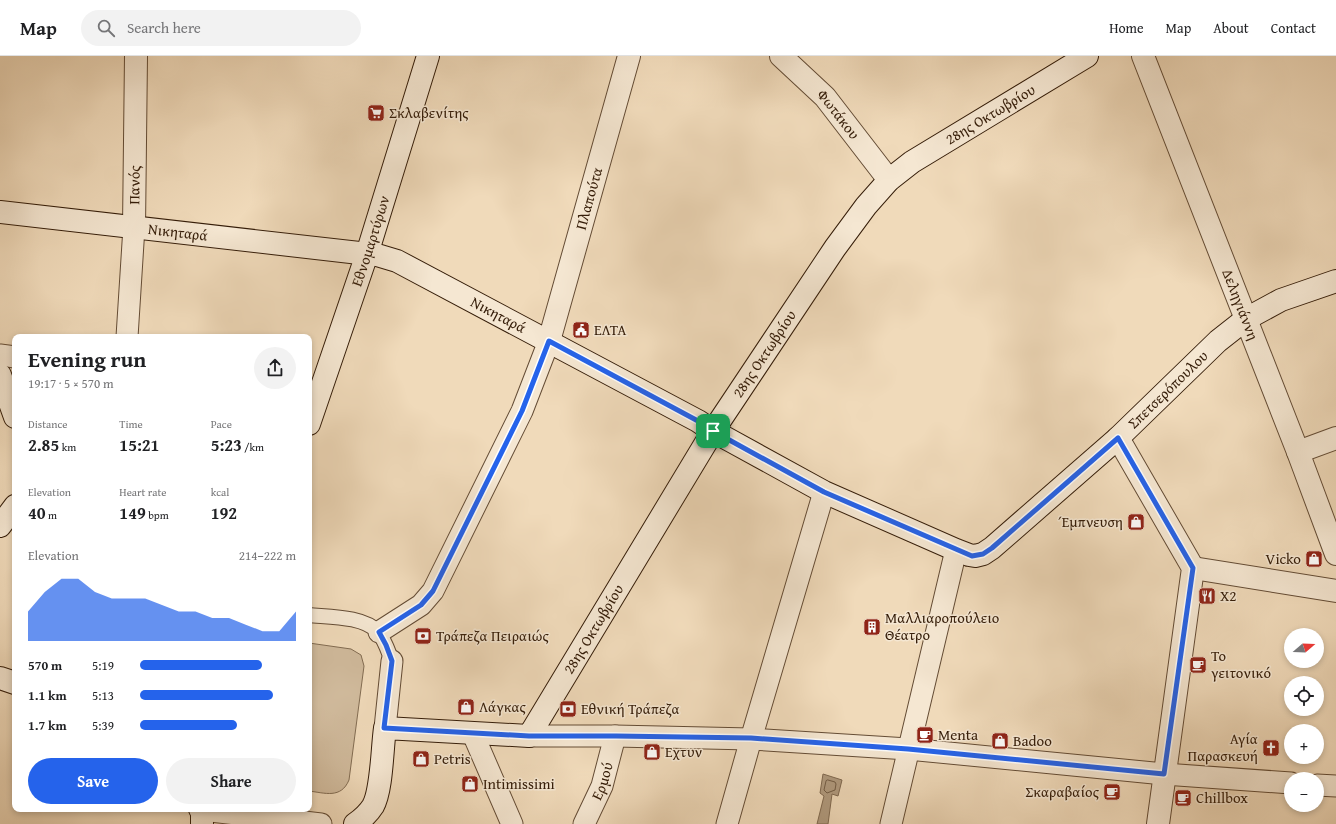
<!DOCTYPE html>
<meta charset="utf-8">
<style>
:root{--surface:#fff;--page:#f2f2f2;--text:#202124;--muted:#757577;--line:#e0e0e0;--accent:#2563eb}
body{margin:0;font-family:"Gentium Book Plus",serif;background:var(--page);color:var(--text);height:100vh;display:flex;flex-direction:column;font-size:15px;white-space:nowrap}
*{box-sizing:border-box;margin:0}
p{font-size:13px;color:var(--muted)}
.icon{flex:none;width:22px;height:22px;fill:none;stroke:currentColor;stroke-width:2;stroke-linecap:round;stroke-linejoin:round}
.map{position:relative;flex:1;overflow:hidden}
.details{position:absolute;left:12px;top:278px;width:300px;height:478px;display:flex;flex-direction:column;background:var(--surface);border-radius:8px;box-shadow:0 2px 6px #0003}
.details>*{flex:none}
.needle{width:26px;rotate:71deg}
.fabs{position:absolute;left:1284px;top:572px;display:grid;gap:8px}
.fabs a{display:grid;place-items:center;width:40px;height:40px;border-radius:50%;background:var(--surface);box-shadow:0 2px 6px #0003;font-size:20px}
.pin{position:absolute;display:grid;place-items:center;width:34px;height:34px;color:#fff;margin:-17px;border-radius:8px;box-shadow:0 2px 6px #0006}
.round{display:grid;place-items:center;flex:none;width:42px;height:42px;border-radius:21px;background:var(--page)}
.overview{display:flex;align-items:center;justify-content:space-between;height:68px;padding:0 16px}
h1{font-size:22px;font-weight:700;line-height:30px}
.metrics{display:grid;grid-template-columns:repeat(3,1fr);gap:6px;height:68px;padding:4px 16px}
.metrics div{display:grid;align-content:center}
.metrics b{font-size:17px;font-weight:700}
.metrics small{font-size:11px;font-weight:400}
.metrics p{font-size:11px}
.chart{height:112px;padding:8px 16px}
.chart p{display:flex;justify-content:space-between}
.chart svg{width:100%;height:72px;margin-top:4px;fill:var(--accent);opacity:.7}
.button{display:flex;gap:8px;margin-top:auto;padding:8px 16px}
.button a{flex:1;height:46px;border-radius:24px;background:var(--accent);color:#fff;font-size:16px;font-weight:700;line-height:46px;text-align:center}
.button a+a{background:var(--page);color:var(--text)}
ul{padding:0 16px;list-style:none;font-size:13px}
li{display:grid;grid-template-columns:64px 48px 1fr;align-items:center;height:30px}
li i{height:10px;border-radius:5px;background:var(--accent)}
header{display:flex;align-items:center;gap:24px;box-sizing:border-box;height:56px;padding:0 20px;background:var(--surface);border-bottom:1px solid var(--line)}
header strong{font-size:19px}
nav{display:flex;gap:22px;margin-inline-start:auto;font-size:14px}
.search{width:280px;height:36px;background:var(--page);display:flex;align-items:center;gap:10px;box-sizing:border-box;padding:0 14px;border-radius:22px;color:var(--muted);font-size:15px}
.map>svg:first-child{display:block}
</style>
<header>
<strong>Map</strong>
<div class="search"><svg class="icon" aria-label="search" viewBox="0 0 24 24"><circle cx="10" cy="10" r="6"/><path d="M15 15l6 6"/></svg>Search here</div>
<nav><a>Home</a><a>Map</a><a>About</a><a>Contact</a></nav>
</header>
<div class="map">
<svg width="1336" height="768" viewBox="0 0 1336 768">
<rect width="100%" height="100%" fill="#f0daba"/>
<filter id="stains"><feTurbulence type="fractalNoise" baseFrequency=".005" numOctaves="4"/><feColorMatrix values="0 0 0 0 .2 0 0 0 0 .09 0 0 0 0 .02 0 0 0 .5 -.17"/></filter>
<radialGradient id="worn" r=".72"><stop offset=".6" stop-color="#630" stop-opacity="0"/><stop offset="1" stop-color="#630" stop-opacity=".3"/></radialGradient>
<!-- green -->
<path fill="#d0ba9c" stroke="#826c52" d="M309,587L351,593L361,599L364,610L349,724C341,743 325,737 309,735Z"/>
<!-- water -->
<path fill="#b09a7e" stroke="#7f684f" d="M823,718L842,724L838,740L832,738L828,768H817L824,740L820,737Z"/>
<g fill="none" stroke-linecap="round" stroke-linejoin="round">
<!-- shore -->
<path stroke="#725c44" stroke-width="1" d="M828,724L835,726L836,728L835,734L827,737L824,734L826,725Z"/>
<defs>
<path id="service" d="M309,559C329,561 364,560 378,576C385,584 388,595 392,605"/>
<g id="pedestrian">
<path d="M127,281L134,171"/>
<path d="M0,299L15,301"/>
<path d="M379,576L421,549L433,535L522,355L549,285"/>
<path d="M385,672L392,605"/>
<path d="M473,678L512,768"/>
<path d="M529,680H615L751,683L908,693L1164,718L1291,727"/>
<path d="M1317,729L1336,730"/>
<path d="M202,754L321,768"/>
<path id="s1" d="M584,768L602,730L615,680"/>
<path d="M727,768L751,683L824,436"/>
<path d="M891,768L956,494"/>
</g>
<g id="minor">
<path id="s2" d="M781,0L825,41L889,124"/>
<path id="s3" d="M1143,0L1298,396L1336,498"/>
<path id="s4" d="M134,171L136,0"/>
<path id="s5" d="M549,285L629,0"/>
<path d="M1118,382L1193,512L1158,768"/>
<path d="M1298,396L1336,382"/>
<path d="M1193,512L1336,535"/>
</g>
<g id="secondary">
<path id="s6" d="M0,156L377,199L397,205L698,365L713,375L824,436L956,494L969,499L975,500L983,498L992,492L1118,382L1218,285L1246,263L1281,244L1336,225"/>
<path d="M0,319L15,361"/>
<path id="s7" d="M309,368L367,198L428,0"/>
<path d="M0,470L15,450"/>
<path d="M0,622L15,627"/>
<path d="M200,753L202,754V768"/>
<path id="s8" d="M355,768C362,763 368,758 373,750C382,734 382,693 385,672L529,680L713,375L835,192L866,150L889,124L912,106L1087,0"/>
</g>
</defs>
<!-- service casing -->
<use href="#service" stroke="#644c35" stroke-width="16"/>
<!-- pedestrian casing -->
<use href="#pedestrian" stroke="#644c35" stroke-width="23"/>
<!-- minor casing -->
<use href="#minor" stroke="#644c35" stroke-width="24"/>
<!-- secondary casing -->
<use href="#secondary" stroke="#351d09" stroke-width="24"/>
<!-- service -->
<use href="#service" stroke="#f5e7d2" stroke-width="14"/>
<!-- pedestrian -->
<use href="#pedestrian" stroke="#f5e7d2" stroke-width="21"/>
<!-- minor -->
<use href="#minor" stroke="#f5e7d2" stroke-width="22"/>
<!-- secondary -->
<use href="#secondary" stroke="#f5e7d2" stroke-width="22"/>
</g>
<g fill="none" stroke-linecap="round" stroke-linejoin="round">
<defs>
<path id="route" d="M549,285L698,365L713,375L824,436L972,500L983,498L992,492L1118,382L1193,512L1164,718L908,693L751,682L616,680H529L384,672L392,605L386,589L379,576L421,549L433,535L522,355Z"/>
</defs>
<!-- route casing -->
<use href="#route" stroke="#fff" stroke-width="8"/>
<!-- route -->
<use href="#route" stroke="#2563eb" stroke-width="5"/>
</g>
<!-- icons -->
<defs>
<symbol id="supermarket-square" viewBox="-11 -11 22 22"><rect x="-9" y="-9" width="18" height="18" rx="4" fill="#8f2418" stroke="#f5e7d2"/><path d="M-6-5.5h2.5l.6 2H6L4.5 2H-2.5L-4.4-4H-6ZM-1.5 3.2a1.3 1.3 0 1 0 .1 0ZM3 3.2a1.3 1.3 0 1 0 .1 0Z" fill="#fff"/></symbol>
<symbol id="civic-square" viewBox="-11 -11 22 22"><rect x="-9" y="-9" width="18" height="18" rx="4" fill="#8f2418" stroke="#f5e7d2"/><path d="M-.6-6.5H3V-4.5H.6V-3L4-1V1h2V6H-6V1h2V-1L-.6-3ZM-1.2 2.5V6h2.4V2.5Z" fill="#fff"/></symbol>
<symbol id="shop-square" viewBox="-11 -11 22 22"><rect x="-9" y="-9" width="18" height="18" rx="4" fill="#8f2418" stroke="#f5e7d2"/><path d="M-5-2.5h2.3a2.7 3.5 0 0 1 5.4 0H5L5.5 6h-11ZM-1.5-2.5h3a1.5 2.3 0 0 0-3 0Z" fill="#fff"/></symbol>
<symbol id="restaurant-square" viewBox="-11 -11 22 22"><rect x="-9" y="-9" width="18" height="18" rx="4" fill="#8f2418" stroke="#f5e7d2"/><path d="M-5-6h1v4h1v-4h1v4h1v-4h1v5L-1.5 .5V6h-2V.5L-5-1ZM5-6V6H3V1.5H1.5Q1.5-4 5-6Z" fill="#fff"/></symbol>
<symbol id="building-square" viewBox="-11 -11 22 22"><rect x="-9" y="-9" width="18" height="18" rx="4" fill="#8f2418" stroke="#f5e7d2"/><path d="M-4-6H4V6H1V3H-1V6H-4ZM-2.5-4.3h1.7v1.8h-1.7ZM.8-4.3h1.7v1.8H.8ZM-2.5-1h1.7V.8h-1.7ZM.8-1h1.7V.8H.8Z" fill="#fff"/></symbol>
<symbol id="bank-square" viewBox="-11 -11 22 22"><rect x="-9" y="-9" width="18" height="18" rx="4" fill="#8f2418" stroke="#f5e7d2"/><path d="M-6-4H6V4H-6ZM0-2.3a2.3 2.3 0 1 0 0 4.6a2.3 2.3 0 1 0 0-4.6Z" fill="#fff"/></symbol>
<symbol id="cafe-square" viewBox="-11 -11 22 22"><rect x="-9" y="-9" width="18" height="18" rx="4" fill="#8f2418" stroke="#f5e7d2"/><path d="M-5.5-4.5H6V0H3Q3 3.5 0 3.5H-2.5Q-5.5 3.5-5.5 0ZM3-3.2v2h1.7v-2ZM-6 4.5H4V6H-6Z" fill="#fff"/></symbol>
<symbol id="church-square" viewBox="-11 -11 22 22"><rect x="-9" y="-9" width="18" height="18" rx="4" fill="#8f2418" stroke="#f5e7d2"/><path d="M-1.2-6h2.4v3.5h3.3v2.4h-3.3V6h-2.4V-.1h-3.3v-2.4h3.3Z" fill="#fff"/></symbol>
</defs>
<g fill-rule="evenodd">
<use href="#supermarket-square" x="366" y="47" width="20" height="20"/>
<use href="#civic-square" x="571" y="264" width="20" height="20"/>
<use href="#shop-square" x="1126" y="456" width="20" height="20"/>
<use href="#shop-square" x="1304" y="493" width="20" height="20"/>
<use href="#restaurant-square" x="1197" y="530" width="20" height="20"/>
<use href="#building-square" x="862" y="561" width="20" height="20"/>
<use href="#bank-square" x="413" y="570" width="20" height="20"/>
<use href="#cafe-square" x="1188" y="599" width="20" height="20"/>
<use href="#shop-square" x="456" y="641" width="20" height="20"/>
<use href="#bank-square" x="558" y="643" width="20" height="20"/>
<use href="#cafe-square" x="915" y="669" width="20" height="20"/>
<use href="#shop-square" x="990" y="675" width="20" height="20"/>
<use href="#church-square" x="1261" y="682" width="20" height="20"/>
<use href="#shop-square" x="642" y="686" width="20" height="20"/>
<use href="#shop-square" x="411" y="693" width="20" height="20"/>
<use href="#shop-square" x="460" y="718" width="20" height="20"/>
<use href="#cafe-square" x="1102" y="726" width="20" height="20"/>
<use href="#cafe-square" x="1173" y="732" width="20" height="20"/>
</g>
<g text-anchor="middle" stroke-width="3" stroke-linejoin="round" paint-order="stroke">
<!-- poi labels -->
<g font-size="15" fill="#351d09" stroke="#f5e7d2" text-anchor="start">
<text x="389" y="62">Σκλαβενίτης</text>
<text x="594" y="279">ΕΛΤΑ</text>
<text x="1123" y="471" text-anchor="end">Έμπνευση</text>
<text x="1301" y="508" text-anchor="end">Vicko</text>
<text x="1220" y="545">Χ2</text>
<text x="885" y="567">Μαλλιαροπούλειο<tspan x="885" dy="17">Θέατρο</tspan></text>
<text x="436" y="585">Τράπεζα Πειραιώς</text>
<text x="1211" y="605">Το<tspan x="1211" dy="17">γειτονικό</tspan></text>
<text x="479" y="656">Λάγκας</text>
<text x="581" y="658">Εθνική Τράπεζα</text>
<text x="938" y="684">Menta</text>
<text x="1258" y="688" text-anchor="end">Αγία<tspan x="1258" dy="17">Παρασκευή</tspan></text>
<text x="1013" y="690">Badoo</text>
<text x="665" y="701">Εχτυν</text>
<text x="434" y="708">Petris</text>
<text x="483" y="733">Intimissimi</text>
<text x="1099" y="741" text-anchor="end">Σκαραβαίος</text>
<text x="1196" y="747">Chillbox</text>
</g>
<!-- street labels -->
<g font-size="15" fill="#351d09" stroke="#f5e7d2">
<text dy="5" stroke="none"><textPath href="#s8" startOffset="1033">28ης Οκτωβρίου</textPath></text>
<text dy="5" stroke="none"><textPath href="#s2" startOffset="82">Φωτάκου</textPath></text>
<text dy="5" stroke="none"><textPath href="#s4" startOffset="42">Πανός</textPath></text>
<text dy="5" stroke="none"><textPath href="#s5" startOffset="148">Πλαπούτα</textPath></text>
<text dy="5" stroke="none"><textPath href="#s6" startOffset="179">Νικηταρά</textPath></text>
<text dy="5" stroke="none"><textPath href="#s7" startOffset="193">Εθνομαρτύρων</textPath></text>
<text dy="5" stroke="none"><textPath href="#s3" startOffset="267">Δεληγιάννη</textPath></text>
<text dy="5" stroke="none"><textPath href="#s6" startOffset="515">Νικηταρά</textPath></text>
<text dy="5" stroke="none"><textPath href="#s8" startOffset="698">28ης Οκτωβρίου</textPath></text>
<text dy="5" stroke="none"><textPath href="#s6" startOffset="1306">Σπετσερόπουλου</textPath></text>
<text dy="5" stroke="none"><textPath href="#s8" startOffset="374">28ης Οκτωβρίου</textPath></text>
<text dy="5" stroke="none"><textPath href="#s1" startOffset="47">Ερμού</textPath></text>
</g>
</g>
<rect width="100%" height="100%" filter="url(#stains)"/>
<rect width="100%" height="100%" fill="url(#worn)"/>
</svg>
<div class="fabs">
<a><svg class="needle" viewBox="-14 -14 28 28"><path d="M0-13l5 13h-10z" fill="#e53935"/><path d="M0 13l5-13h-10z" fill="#757577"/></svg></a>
<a><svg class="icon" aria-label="locate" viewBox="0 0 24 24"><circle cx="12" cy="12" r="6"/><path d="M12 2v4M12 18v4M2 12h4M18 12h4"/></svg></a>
<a>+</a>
<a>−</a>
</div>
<div class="pin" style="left:713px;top:375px;background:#1e9e55"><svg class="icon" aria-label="arrive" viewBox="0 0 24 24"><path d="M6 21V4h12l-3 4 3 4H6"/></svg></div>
<section class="details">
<div class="overview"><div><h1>Evening run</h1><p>19:17 · 5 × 570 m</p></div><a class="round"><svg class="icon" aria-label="share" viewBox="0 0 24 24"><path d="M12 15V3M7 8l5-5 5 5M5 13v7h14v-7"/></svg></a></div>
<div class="metrics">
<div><p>Distance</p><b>2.85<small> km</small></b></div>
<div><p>Time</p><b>15:21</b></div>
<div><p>Pace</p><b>5:23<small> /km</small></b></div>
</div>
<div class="metrics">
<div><p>Elevation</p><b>40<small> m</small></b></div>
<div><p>Heart rate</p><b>149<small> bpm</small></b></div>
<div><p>kcal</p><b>192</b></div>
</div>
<div class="chart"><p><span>Elevation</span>214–222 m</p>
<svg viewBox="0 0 160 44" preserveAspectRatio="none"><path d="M0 44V26L10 14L20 6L30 6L40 14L50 18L60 18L70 18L80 22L90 26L100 26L110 30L120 30L130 34L140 38L150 38L160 26V44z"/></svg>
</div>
<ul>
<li><b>570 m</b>5:19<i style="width:78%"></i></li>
<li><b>1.1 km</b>5:13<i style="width:85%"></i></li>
<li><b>1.7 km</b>5:39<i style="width:62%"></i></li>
</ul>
<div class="button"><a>Save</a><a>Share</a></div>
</section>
</div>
